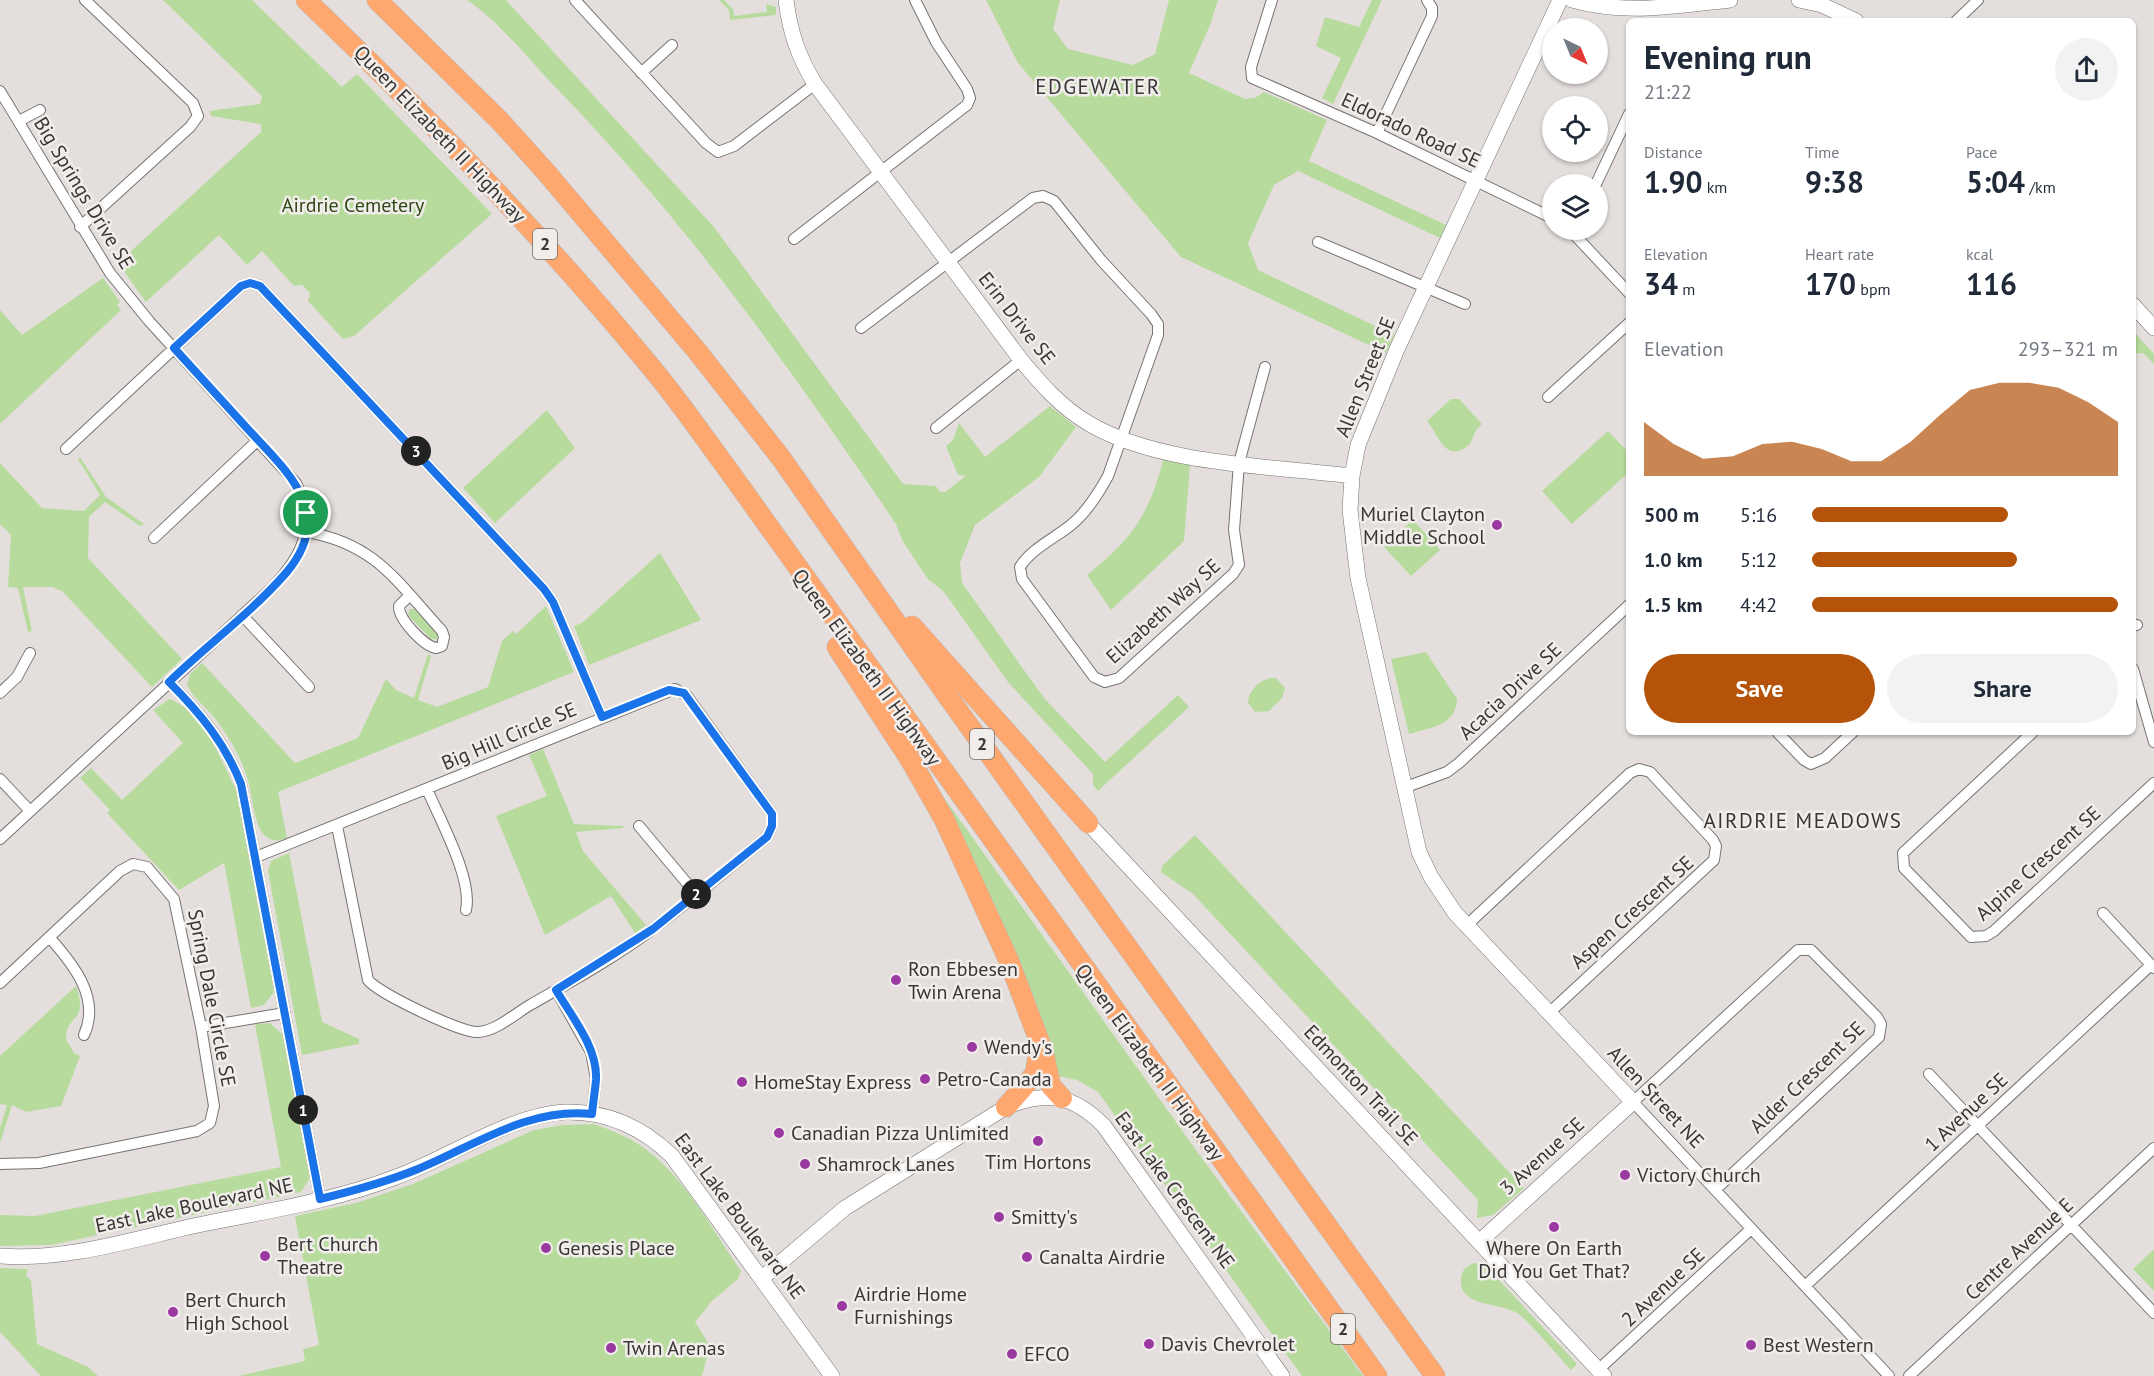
<!DOCTYPE html>
<meta charset="utf-8">
<style>
:root{--surface:#fff;--page:#f2f2f3;--text:#1f2937;--muted:#747a83;--accent:#b45309}
body{margin:0;font-family:"PT Sans",sans-serif;background:var(--page);color:var(--text);height:100vh;display:flex;flex-direction:column;font-size:22px;white-space:nowrap}
*{box-sizing:border-box;margin:0}
p{font-size:20px;color:var(--muted)}
.icon{flex:none;width:33px;height:33px;fill:none;stroke:currentColor;stroke-width:2;stroke-linecap:round;stroke-linejoin:round}
.map{position:relative;flex:1;overflow:hidden}
.sheet{position:absolute;left:1626px;top:18px;width:510px;height:717px;display:flex;flex-direction:column;background:var(--surface);border-radius:9px;box-shadow:0 2px 4px #0004}
.sheet>*{flex:none}
.needle{width:39px;rotate:137deg}
.buttons{position:absolute;left:1542px;top:18px;display:grid;gap:12px}
.buttons a{display:grid;place-items:center;width:66px;height:66px;border-radius:50%;background:var(--surface);box-shadow:0 2px 4px #0004;font-size:30px}
.pin{position:absolute;display:grid;place-items:center;width:51px;height:51px;color:#fff;margin:-26px;border:3px solid #fff;border-radius:50%;box-shadow:0 2px 6px #0007}
.km{position:absolute;width:30px;height:30px;margin:-15px;border-radius:50%;background:#222;color:#fff;font-size:16px;line-height:30px;text-align:center}
.round{display:grid;place-items:center;flex:none;width:63px;height:63px;border-radius:32px;background:var(--page)}
.summary{display:flex;align-items:center;justify-content:space-between;height:102px;padding:0 18px}
h1{font-size:33px;font-weight:700;line-height:45px}
.metrics{display:grid;grid-template-columns:repeat(3,1fr);gap:9px;height:102px;padding:6px 18px}
.metrics div{display:grid;align-content:center}
.metrics b{font-size:30px;font-weight:700}
.metrics small{font-size:16px;font-weight:400}
.metrics p{font-size:16px}
.chart{height:168px;padding:12px 18px}
.chart p{display:flex;justify-content:space-between}
.chart svg{width:100%;height:108px;margin-top:6px;fill:var(--accent);opacity:.7}
.primary-button{display:flex;gap:12px;margin-top:auto;padding:12px 18px}
.primary-button a{flex:1;height:69px;border-radius:36px;background:var(--accent);color:#fff;font-size:24px;font-weight:700;line-height:69px;text-align:center}
.primary-button a+a{background:var(--page);color:var(--text)}
ul{padding:0 18px;list-style:none;font-size:20px}
li{display:grid;grid-template-columns:96px 72px 1fr;align-items:center;height:45px}
li i{height:15px;border-radius:8px;background:var(--accent)}
.map>svg:first-child{display:block}
</style>
<div class="map">
<svg width="2154" height="1376" viewBox="0 0 2154 1376">
<rect width="100%" height="100%" fill="#e4dfdd"/>
<!-- green -->
<path fill="#b7db9c" d="M163,0H252L342,87L357,74L492,214L354,336L343,339L308,301L310,293L302,285L294,286L262,251L247,265L219,235L146,302L118,263L261,132V124L211,116L210,111L260,104L262,96Z
M467,0H506L714,227L903,484L936,486L940,492H945L966,476L958,475L946,446L953,440L959,423L985,457L1050,406L1076,427L1039,477L975,525L960,563L962,583L1044,698L1105,762L1178,695L1189,707L1098,791L1093,785V774L1008,682L944,592L927,578L902,540L896,524C794,373 688,224 561,93C531,62 502,24 467,0Z
M719,0H724L733,9L734,16L767,12L766,4L776,7V15L730,20L729,10Z
M986,0H1060L1053,29L1068,49L1133,65L1155,54L1169,0H1218L1210,25L1189,73L1245,99L1255,98L1264,92L1327,120L1309,161L1446,225L1440,238L1298,171L1274,185L1248,243L1258,270L1394,335L1386,353L1181,257L1018,63Z
M1372,0H1382L1333,104L1322,98L1341,58L1316,46L1325,17L1359,27Z
M103,278L120,302L117,305L121,310L0,424V310L22,335Z
M2133,331L2154,354V364L2143,353L2133,354Z
M1451,399H1459L1482,424L1476,430L1470,444C1445,466 1438,433 1427,421Z
M547,410L575,448L495,523L463,488Z
M1608,431L1629,453V472L1572,524L1542,491Z
M80,457L106,497L144,524L140,526L105,502L89,517L88,558L182,659L152,687L62,591L52,587H23L32,631L28,632L18,588L8,587L11,535L0,524V463L42,508L84,511L100,495L78,459Z
M1163,460L1190,465L1184,541L1111,610L1087,575C1131,540 1150,514 1163,460Z
M1413,520L1440,550L1411,576L1384,547Z
M660,553L701,620L589,665L574,626L582,623Z
M546,606L574,672L278,792L287,838C252,852 255,800 247,777C240,755 228,735 213,716C205,706 191,696 187,684L190,674L202,663L295,763L358,738L386,679L396,690L414,698L428,654L431,656L418,700L437,707L488,687L502,641L513,631L516,634Z
M410,609H414L437,634V639H431L408,615Z
M1426,652L1457,699C1457,726 1428,728 1409,734L1391,659Z
M1276,678L1285,688L1282,698L1269,711L1255,712L1248,703C1249,689 1262,677 1276,678Z
M170,699L185,707L211,738L236,790L273,985L274,992L264,1005L251,1008L224,863L179,890L107,813L110,810L80,778L91,768L122,800L183,743L153,710Z
M543,749L574,824L623,826V828L576,832L583,851L646,925L635,933L611,896L545,935L496,816L547,796L529,755Z
M937,788L1201,1157L1363,1376H1302L1098,1092L1077,1080L1057,1076Z
M1195,835L1524,1188L1493,1215L1477,1218L1478,1200L1193,894L1161,872L1162,866Z
M289,853L322,1022L359,1039V1044L302,1055L268,871L271,861Z
M76,986C89,1024 66,1013 66,1039L74,1053L80,1056L61,1106L26,1112L12,1105L0,1143V1128L7,1105L0,1104V1056Z
M270,1023L283,1035L310,1178L301,1192L51,1245L0,1246V1215L35,1216L281,1167L255,1024Z
M594,1124C613,1131 632,1138 648,1151C687,1181 713,1231 741,1271L738,1279L711,1302L695,1322L710,1346L702,1376H238L305,1361L303,1349L319,1345L295,1216L356,1203L413,1184L534,1130L563,1125Z
M2154,1249V1291L2133,1269Z
M1474,1263L1485,1265L1577,1364L1571,1370C1554,1352 1538,1331 1520,1315C1504,1302 1459,1308 1461,1280C1461,1271 1466,1266 1474,1263Z
M0,1268L28,1269L26,1276L31,1280L37,1344L88,1367L98,1376H41L0,1332Z"/>
<g fill="none" stroke-linecap="round" stroke-linejoin="round">
<defs>
<path id="street" d="M575,0L706,143L718,152L734,146L815,84
M1272,0L1251,67L1252,78L1377,133L1552,218
M1956,21L1978,0
M641,73L672,45
M0,91L110,273L149,321L296,483C316,528 304,554 272,588L0,839
M19,121L40,110
M1377,133L1432,16V8L1427,0
M1596,184L1629,114
M80,227L190,127L198,116L193,103L85,0
M1570,230L1629,293
M794,239L967,105L970,98L967,89L936,42L915,0
M1318,242L1465,304
M861,328L1033,198L1043,196L1054,201L1101,260L1151,314L1158,324V335L1108,476C1098,494 1087,512 1071,525C1055,538 1031,549 1020,567L1022,579L1094,677L1105,682L1119,678L1233,574L1239,565L1234,530L1239,463L1265,367
M1548,397L1629,323
M936,428L1021,360
M66,449L241,286L250,283L260,286L544,589L553,602L602,717
M307,532C376,544 397,582 442,631L444,637L442,646L436,648C424,646 398,619 399,606L409,596
M154,538L258,440
M242,615L309,687
M2133,626L2137,625
M2133,669L2154,742
M169,682C201,713 225,743 241,784L320,1199
M0,693L17,677L30,653
M1777,732L1804,760L1811,764L1825,758L1853,732
M2033,732L1903,853L1904,868L1971,937L1986,936L1994,931L2154,783
M0,779L30,811
M1406,787L1447,772L1459,763L1629,605
M427,789C440,820 473,879 466,910
M639,826L696,894
M256,857L675,689L687,696L772,814V826L767,837C730,867 693,899 654,928C616,957 572,981 530,1005C515,1014 496,1031 478,1032C461,1033 378,993 368,980L337,826
M2103,913L2154,968
M1467,925L1630,773L1639,769L1650,772L1713,840L1716,846L1714,860L1549,1013
M50,938C73,964 101,998 84,1035
M0,983L120,871L133,864L147,867L174,899L201,1027L214,1106L210,1123L197,1131L39,1163L0,1164
M556,990L591,1052L596,1079L592,1114
M201,1027L285,1013
M1929,1074L2154,1313
M1715,1190L1879,1037L1881,1024L1877,1017L1811,950H1798L1633,1102L1889,1376
M1805,1286L2151,965
M1598,1370L1751,1229
M1909,1376L2154,1148"/>
<path id="secondary" d="M786,0C790,32 798,56 815,84L1021,360C1041,384 1061,407 1088,423C1158,465 1272,466 1352,476
M1572,0C1625,15 1677,6 1730,0
M1799,0L1822,5L1856,21
M2133,305L2154,328
M1088,823L1604,1376
M1479,1242L1633,1102L1455,913L1431,877L1419,852L1358,578L1350,510L1352,476L1358,445L1397,349L1560,0
M0,1256C64,1261 131,1240 193,1226C260,1212 331,1202 396,1177C449,1158 509,1115 565,1112C607,1111 642,1127 672,1156L832,1376
M762,1278L845,1208L1006,1107C1046,1090 1074,1095 1104,1126L1282,1376"/>
<path id="highway" d="M306,0C427,116 543,236 650,366C678,399 703,436 729,471L1377,1376
M377,0L500,121L546,172L697,351L781,458L949,698L1435,1376
M912,626L1088,823
M837,647L911,761L944,819L1009,961L1043,1051L1051,1086L1062,1098
M1006,1107L1035,1074L1039,1050"/>
</defs>
<!-- street casing -->
<use href="#street" stroke="#767371" stroke-width="12"/>
<!-- secondary casing -->
<use href="#secondary" stroke="#767371" stroke-width="16"/>
<!-- highway casing -->
<use href="#highway" stroke="#bbb" stroke-width="21"/>
<!-- street -->
<use href="#street" stroke="#fff" stroke-width="10"/>
<!-- secondary -->
<use href="#secondary" stroke="#fff" stroke-width="15"/>
<!-- highway -->
<use href="#highway" stroke="#fea76e" stroke-width="20"/>
</g>
<g fill="none" stroke-linecap="round" stroke-linejoin="round">
<defs>
<path id="route" d="M250,283L260,286L544,589L553,602L602,717L669,690L684,693L772,814V826L767,837L653,929L556,990C572,1017 598,1048 596,1080C595,1091 593,1103 592,1114C528,1107 474,1146 418,1169C386,1182 353,1191 320,1199L241,784C225,743 200,713 169,682C207,645 251,613 286,573C338,512 285,470 245,426C221,400 198,374 174,348L241,286Z"/>
</defs>
<!-- route casing -->
<use href="#route" stroke="#fff" stroke-width="12"/>
<!-- route -->
<use href="#route" stroke="#1a73e8" stroke-width="8"/>
</g>
<!-- markers -->
<g fill="#9a39a0" stroke="#f1edeb" stroke-width="2">
<circle cx="1497" cy="525" r="6"/>
<circle cx="896" cy="980" r="6"/>
<circle cx="972" cy="1047" r="6"/>
<circle cx="925" cy="1079" r="6"/>
<circle cx="742" cy="1082" r="6"/>
<circle cx="779" cy="1133" r="6"/>
<circle cx="1038" cy="1141" r="6"/>
<circle cx="805" cy="1164" r="6"/>
<circle cx="1625" cy="1175" r="6"/>
<circle cx="999" cy="1217" r="6"/>
<circle cx="1554" cy="1227" r="6"/>
<circle cx="546" cy="1248" r="6"/>
<circle cx="265" cy="1256" r="6"/>
<circle cx="1027" cy="1257" r="6"/>
<circle cx="842" cy="1306" r="6"/>
<circle cx="173" cy="1312" r="6"/>
<circle cx="1149" cy="1344" r="6"/>
<circle cx="1751" cy="1345" r="6"/>
<circle cx="611" cy="1348" r="6"/>
<circle cx="1012" cy="1354" r="6"/>
</g>
<g text-anchor="middle" stroke-width="5" stroke-linejoin="round" paint-order="stroke">
<!-- shield labels -->
<g fill="#f1edeb" stroke="#706e6c" stroke-width="1.5">
<rect x="533" y="229" width="24" height="30" rx="4.5"/>
<rect x="970" y="729" width="24" height="30" rx="4.5"/>
<rect x="1331" y="1314" width="24" height="30" rx="4.5"/>
</g>
<g font-size="18" font-weight="bold" fill="#383736">
<text x="545" y="250">2</text>
<text x="982" y="750">2</text>
<text x="1343" y="1335">2</text>
</g>
<!-- street labels -->
<g font-size="20" fill="#383736" stroke="#f1edeb">
<text transform="translate(1411 130) rotate(25)" y="7">Eldorado Road SE</text>
<text transform="translate(440 134) rotate(46)" y="7">Queen Elizabeth II Highway</text>
<text transform="translate(84 193) rotate(59)" y="7">Big Springs Drive SE</text>
<text transform="translate(1017 318) rotate(52)" y="7">Erin Drive SE</text>
<text transform="translate(1365 377) rotate(-68)" y="7">Allen Street SE</text>
<text transform="translate(1163 611) rotate(-42)" y="7">Elizabeth Way SE</text>
<text transform="translate(867 667) rotate(54)" y="7">Queen Elizabeth II Highway</text>
<text transform="translate(1510 691) rotate(-43)" y="7">Acacia Drive SE</text>
<text transform="translate(509 736) rotate(-23)" y="7">Big Hill Circle SE</text>
<text transform="translate(2038 863) rotate(-42)" y="7">Alpine Crescent SE</text>
<text transform="translate(1632 912) rotate(-42)" y="7">Aspen Crescent SE</text>
<text transform="translate(212 998) rotate(79)" y="7">Spring Dale Circle SE</text>
<text transform="translate(1150 1062) rotate(54)" y="7">Queen Elizabeth II Highway</text>
<text transform="translate(1807 1077) rotate(-44)" y="7">Alder Crescent SE</text>
<text transform="translate(1361 1085) rotate(47)" y="7">Edmonton Trail SE</text>
<text transform="translate(1656 1097) rotate(47)" y="7">Allen Street NE</text>
<text transform="translate(1966 1112) rotate(-43)" y="7">1 Avenue SE</text>
<text transform="translate(1542 1156) rotate(-42)" y="7">3 Avenue SE</text>
<text transform="translate(1175 1190) rotate(54)" y="7">East Lake Crescent NE</text>
<text transform="translate(194 1205) rotate(-12)" y="7">East Lake Boulevard NE</text>
<text transform="translate(740 1216) rotate(53)" y="7">East Lake Boulevard NE</text>
<text transform="translate(2019 1249) rotate(-43)" y="7">Centre Avenue E</text>
<text transform="translate(1663 1287) rotate(-43)" y="7">2 Avenue SE</text>
</g>
<!-- park labels -->
<g font-size="20" fill="#2f4817" stroke="#f1edeb">
<text x="353" y="212">Airdrie Cemetery</text>
</g>
<!-- poi labels -->
<g font-size="20" fill="#383736" stroke="#f1edeb" text-anchor="start">
<text x="1485" y="521" text-anchor="end">Muriel Clayton<tspan x="1485" dy="23">Middle School</tspan></text>
<text x="908" y="976">Ron Ebbesen<tspan x="908" dy="23">Twin Arena</tspan></text>
<text x="984" y="1054">Wendy's</text>
<text x="937" y="1086">Petro-Canada</text>
<text x="754" y="1089">HomeStay Express</text>
<text x="791" y="1140">Canadian Pizza Unlimited</text>
<text x="1038" y="1169" text-anchor="middle">Tim Hortons</text>
<text x="817" y="1171">Shamrock Lanes</text>
<text x="1637" y="1182">Victory Church</text>
<text x="1011" y="1224">Smitty's</text>
<text x="277" y="1251">Bert Church<tspan x="277" dy="23">Theatre</tspan></text>
<text x="558" y="1255">Genesis Place</text>
<text x="1554" y="1255" text-anchor="middle">Where On Earth<tspan x="1554" dy="23">Did You Get That?</tspan></text>
<text x="1039" y="1264">Canalta Airdrie</text>
<text x="854" y="1301">Airdrie Home<tspan x="854" dy="23">Furnishings</tspan></text>
<text x="185" y="1307">Bert Church<tspan x="185" dy="23">High School</tspan></text>
<text x="1161" y="1351">Davis Chevrolet</text>
<text x="1763" y="1352">Best Western</text>
<text x="623" y="1355">Twin Arenas</text>
<text x="1024" y="1361">EFCO</text>
</g>
<!-- neighbourhood labels -->
<g font-size="21" letter-spacing="1.5" fill="#383736" stroke="#f1edeb">
<text x="1098" y="94">EDGEWATER</text>
<text x="1803" y="828">AIRDRIE MEADOWS</text>
</g>
</g>
</svg>
<div class="buttons">
<a><svg class="needle" viewBox="-14 -14 28 28"><path d="M0-13l5 13h-10z" fill="#e53935"/><path d="M0 13l5-13h-10z" fill="#747a83"/></svg></a>
<a><svg class="icon" aria-label="locate" viewBox="0 0 24 24"><circle cx="12" cy="12" r="6"/><path d="M12 2v4M12 18v4M2 12h4M18 12h4"/></svg></a>
<a><svg class="icon" aria-label="layers" viewBox="0 0 24 24"><path d="M12 4l9 5-9 5-9-5zM3 14l9 5 9-5"/></svg></a>
</div>
<div class="pin" style="left:306px;top:513px;background:#1e9e55"><svg class="icon" aria-label="arrive" viewBox="0 0 24 24"><path d="M6 21V4h12l-3 4 3 4H6"/></svg></div>
<b class="km" style="left:303px;top:1110px">1</b>
<b class="km" style="left:696px;top:894px">2</b>
<b class="km" style="left:416px;top:451px">3</b>
<section class="sheet">
<div class="summary"><div><h1>Evening run</h1><p>21:22</p></div><a class="round"><svg class="icon" aria-label="share" viewBox="0 0 24 24"><path d="M12 15V3M7 8l5-5 5 5M5 13v7h14v-7"/></svg></a></div>
<div class="metrics">
<div><p>Distance</p><b>1.90<small> km</small></b></div>
<div><p>Time</p><b>9:38</b></div>
<div><p>Pace</p><b>5:04<small> /km</small></b></div>
</div>
<div class="metrics">
<div><p>Elevation</p><b>34<small> m</small></b></div>
<div><p>Heart rate</p><b>170<small> bpm</small></b></div>
<div><p>kcal</p><b>116</b></div>
</div>
<div class="chart"><p><span>Elevation</span>293–321 m</p>
<svg viewBox="0 0 160 44" preserveAspectRatio="none"><path d="M0 44V22L10 31L20 37L30 36L40 31L50 30L60 33L70 38L80 38L90 30L100 19L110 9L120 6L130 6L140 8L150 14L160 22V44z"/></svg>
</div>
<ul>
<li><b>500 m</b>5:16<i style="width:64%"></i></li>
<li><b>1.0 km</b>5:12<i style="width:67%"></i></li>
<li><b>1.5 km</b>4:42<i style="width:100%"></i></li>
</ul>
<div class="primary-button"><a>Save</a><a>Share</a></div>
</section>
</div>
